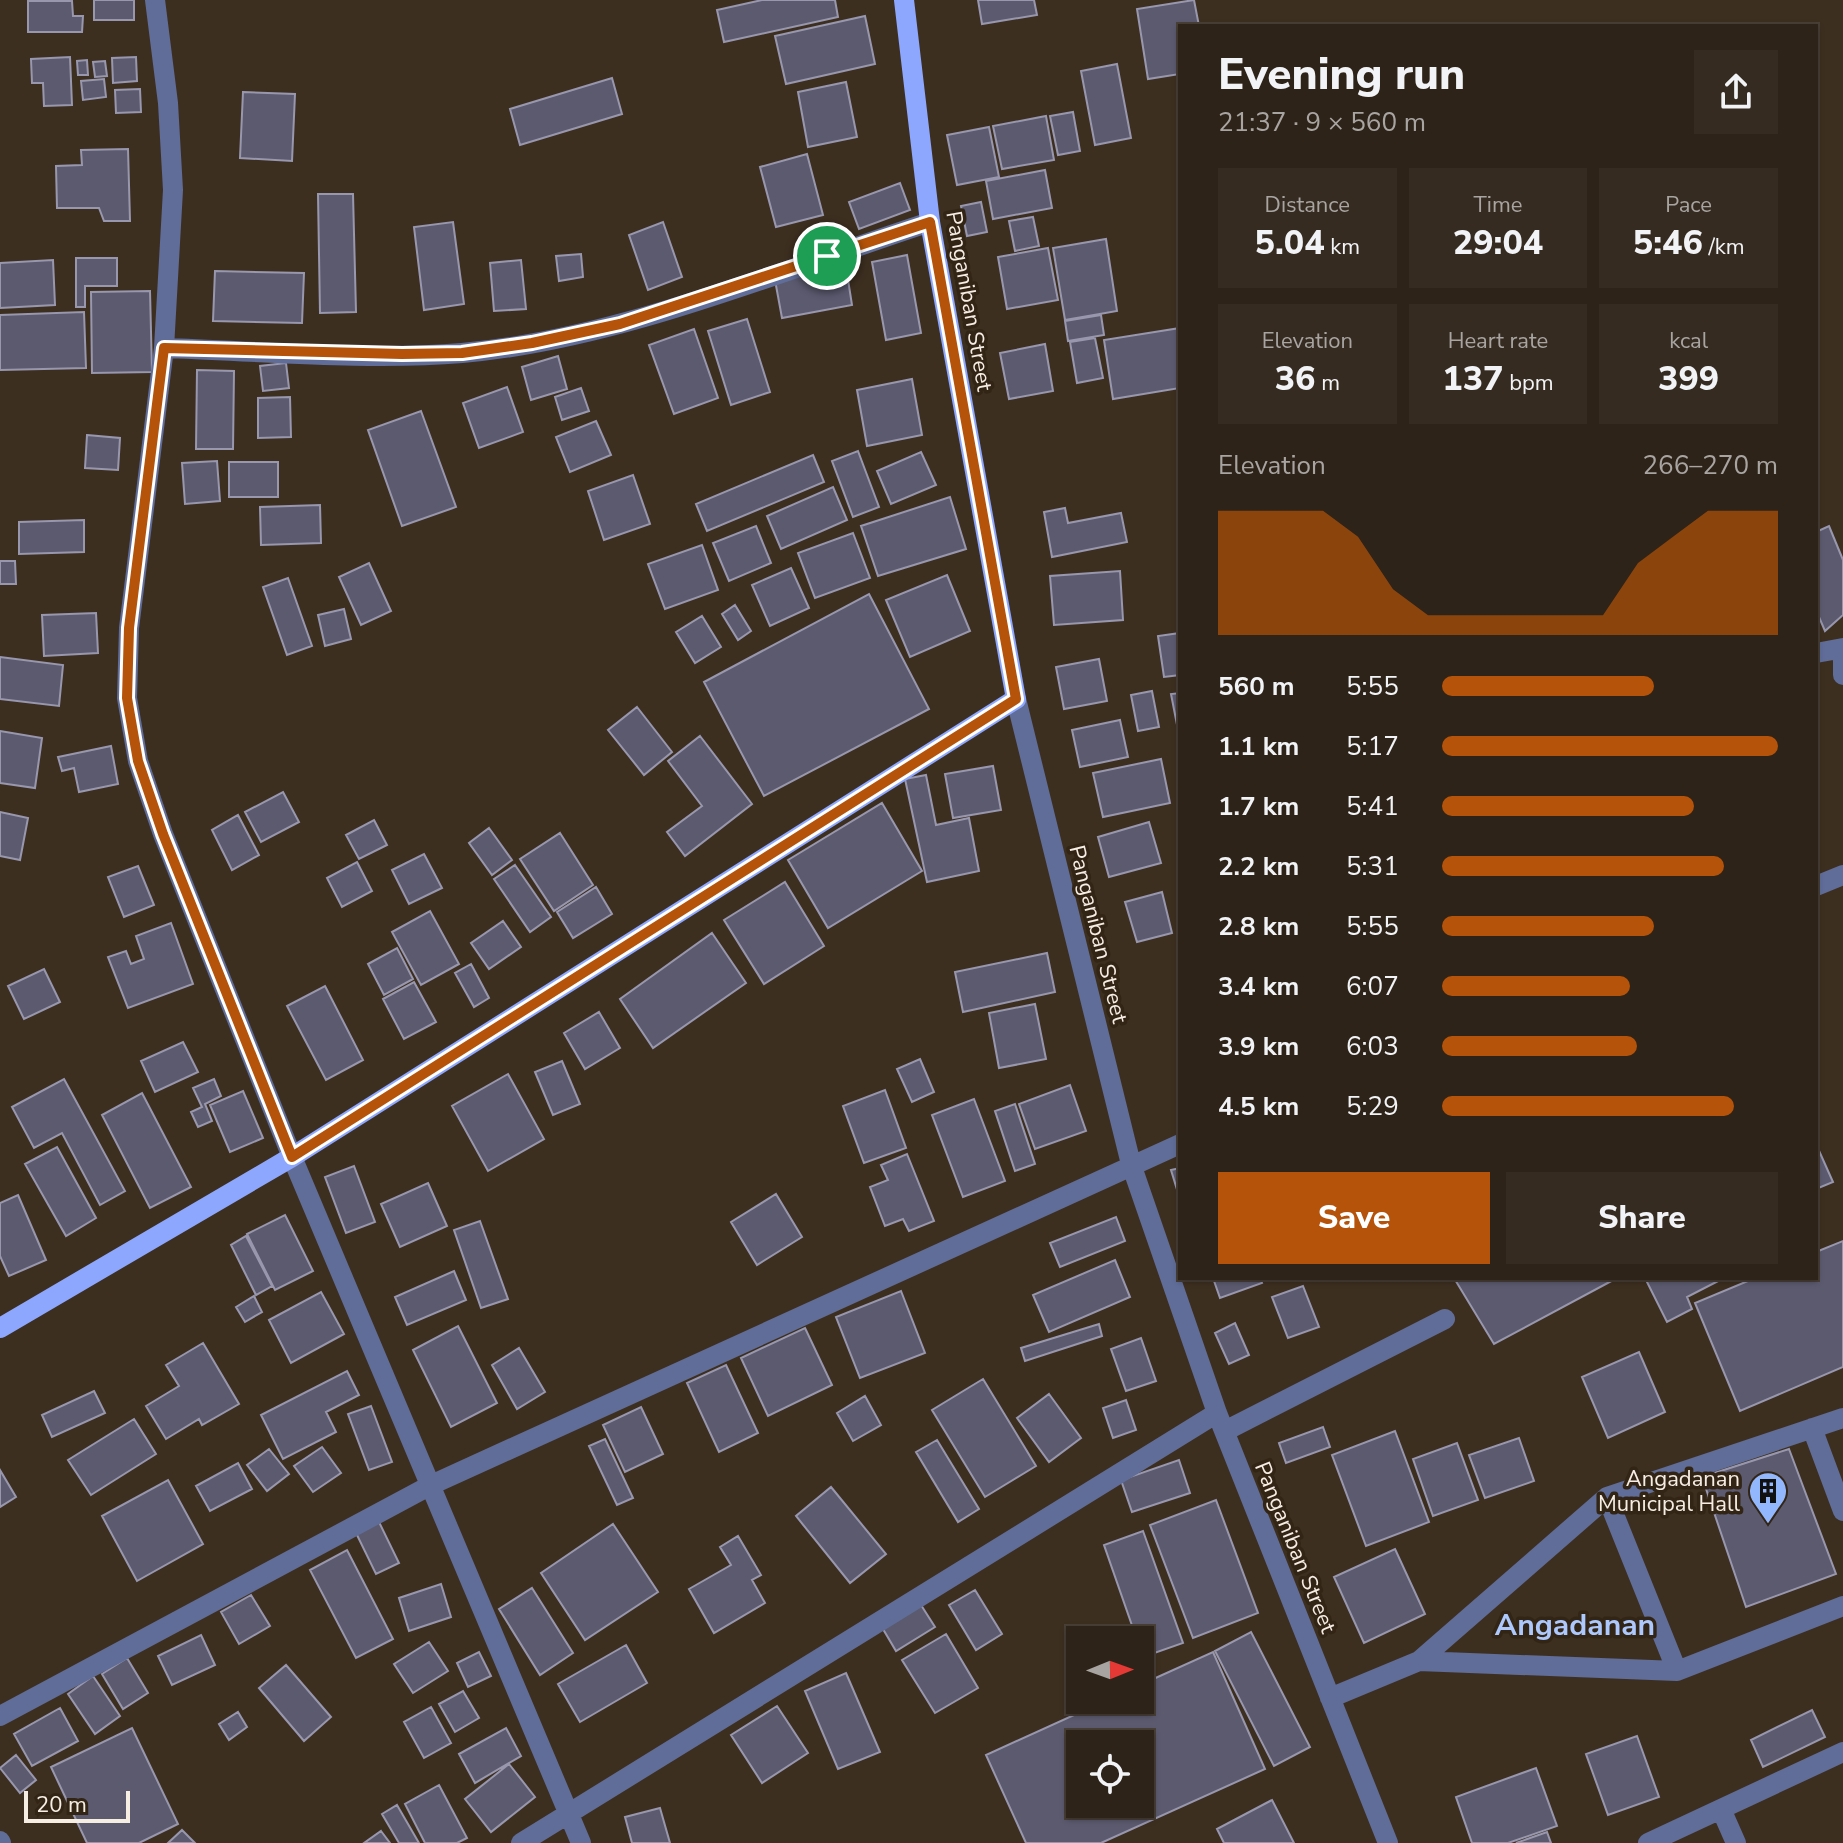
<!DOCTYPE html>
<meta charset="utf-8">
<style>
:root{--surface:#2e2318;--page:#362b21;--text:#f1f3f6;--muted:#a7a4a2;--line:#494037;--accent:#b45309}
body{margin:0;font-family:"Nunito Sans",sans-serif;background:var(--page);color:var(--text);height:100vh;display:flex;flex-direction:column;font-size:30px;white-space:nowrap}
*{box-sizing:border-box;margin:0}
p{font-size:26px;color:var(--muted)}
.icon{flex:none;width:44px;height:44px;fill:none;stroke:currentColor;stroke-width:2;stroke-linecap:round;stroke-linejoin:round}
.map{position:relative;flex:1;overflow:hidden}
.details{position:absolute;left:1178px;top:24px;width:640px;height:1256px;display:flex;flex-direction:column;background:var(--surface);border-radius:0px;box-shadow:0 2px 6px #0004,0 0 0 2px var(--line)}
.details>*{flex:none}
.needle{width:52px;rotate:89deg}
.buttons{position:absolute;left:1066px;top:1626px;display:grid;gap:16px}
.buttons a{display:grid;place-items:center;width:88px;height:88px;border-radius:0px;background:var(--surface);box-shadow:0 2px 6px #0004,0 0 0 2px var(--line);font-size:40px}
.scale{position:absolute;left:24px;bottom:20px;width:106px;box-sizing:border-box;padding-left:8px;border:4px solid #f6ede3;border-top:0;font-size:22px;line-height:28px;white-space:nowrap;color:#f6ede3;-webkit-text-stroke:6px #332516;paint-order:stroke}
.pin{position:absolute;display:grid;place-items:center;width:68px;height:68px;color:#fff;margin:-34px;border:4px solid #fff;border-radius:50%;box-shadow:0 2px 8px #0007}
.round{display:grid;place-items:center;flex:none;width:84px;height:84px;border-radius:0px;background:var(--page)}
.overview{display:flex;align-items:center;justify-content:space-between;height:136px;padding:0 40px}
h1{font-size:44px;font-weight:800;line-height:60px}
.stats{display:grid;grid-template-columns:repeat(3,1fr);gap:12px;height:136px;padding:8px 40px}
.stats div{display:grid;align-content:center;border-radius:0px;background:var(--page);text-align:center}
.stats b{font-size:34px;font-weight:800}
.stats small{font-size:22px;font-weight:400}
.stats p{font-size:22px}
.chart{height:224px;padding:16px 40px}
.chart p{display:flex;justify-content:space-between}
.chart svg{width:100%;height:144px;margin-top:8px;fill:var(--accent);opacity:.7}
.cta{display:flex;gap:16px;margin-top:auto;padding:16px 40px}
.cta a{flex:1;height:92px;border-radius:0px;background:var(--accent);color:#fff;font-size:32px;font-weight:800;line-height:92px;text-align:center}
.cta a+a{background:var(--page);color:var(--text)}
ul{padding:0 40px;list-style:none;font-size:26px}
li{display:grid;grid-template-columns:128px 96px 1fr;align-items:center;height:60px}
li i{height:20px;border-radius:10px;background:var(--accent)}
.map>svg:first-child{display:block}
</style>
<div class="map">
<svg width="1843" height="1843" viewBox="0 0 1843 1843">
<rect width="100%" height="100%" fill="#3d2f20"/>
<!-- building -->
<path fill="#5b5a6f" stroke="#9897ae" stroke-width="2" fill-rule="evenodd" d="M94,0H134V20H94Z
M762,0H835L838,17L724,42L717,10Z
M978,0H1034L1037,15L982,24Z
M1194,0L1199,26H1180V74L1148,79L1137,9Z
M28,1H72L73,16H83L82,32H28Z
M865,16L875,64L786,84L775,36Z
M70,57L72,105L44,106L43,83H32L31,59Z
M136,57L137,81L113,83L112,58Z
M87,60L88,75H78L77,61Z
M105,61L107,76L95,77L93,62Z
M1117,64L1131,138L1095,145L1081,71Z
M612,78L622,114L520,145L510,109Z
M104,79L106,97L83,100L81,81Z
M846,82L857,137L808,147L798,92Z
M140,89L141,112L116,113L115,90Z
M243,92L295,94L292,161L240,158Z
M1073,112L1080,151L1058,155L1050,116Z
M1046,116L1054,160L1002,169L993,126Z
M989,127L999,177L957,185L947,135Z
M128,149L130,221H104L99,208H57L56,166L82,165L81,150Z
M807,154L823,215L776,227L760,167Z
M1045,170L1052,208L993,219L986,181Z
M900,183L910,210L859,229L849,202Z
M318,194H353L356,312L320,313Z
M981,202L987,232L967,236L961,206Z
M1033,217L1039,246L1015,251L1009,221Z
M453,222L464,304L424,310L414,227Z
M663,222L682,277L648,290L629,235Z
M1106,239L1117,311L1065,320L1053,248Z
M1048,248L1058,300L1007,309L998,257Z
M581,254L583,277L559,281L556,256Z
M907,255L921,333L886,340L872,262Z
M76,258H117V286H85V307H76Z
M53,260L55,305L0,308V263Z
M521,260L526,309L494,311L490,263Z
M846,267L852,305L782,318L775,280Z
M215,271L304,273L302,323L213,321Z
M150,291L152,372L92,373L91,292Z
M84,312L86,368L0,370V315Z
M1101,315L1104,335L1068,341L1065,321Z
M747,319L770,392L731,405L708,331Z
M1180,328V388L1113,399L1104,340Z
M694,329L718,398L674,414L649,345Z
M1095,338L1103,378L1077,383L1070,342Z
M1045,344L1053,391L1009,399L1000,353Z
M558,356L567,389L531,400L522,367Z
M286,363L289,388L263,391L260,366Z
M197,370L234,371L233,449H196Z
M912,379L922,435L867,446L857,390Z
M507,387L523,432L479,448L463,403Z
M581,388L589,411L562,420L555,397Z
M290,397L291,437L258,438V398Z
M421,411L456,507L402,526L368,430Z
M596,421L611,455L570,472L556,437Z
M87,435L120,438L118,470L85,468Z
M858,451L879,507L853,517L832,461Z
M921,452L936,485L891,504L877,471Z
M813,455L824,482L707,531L696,504Z
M217,461L220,501L185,504L182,463Z
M229,462H278V497H229Z
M633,475L650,524L604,540L588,491Z
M833,487L847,520L781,549L767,516Z
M950,497L966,549L878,576L861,526Z
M320,505L321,543L261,545L260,507Z
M1065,508L1068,523L1121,513L1127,542L1052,557L1044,512Z
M84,520V552L19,554V522Z
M756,526L771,563L729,581L713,543Z
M1829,526L1843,560V615L1825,631L1816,610V532Z
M853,533L870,578L815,598L798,553Z
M702,545L718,590L665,609L648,564Z
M0,561H15L16,584H0Z
M369,563L391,611L361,625L339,577Z
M791,568L809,608L770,626L752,585Z
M1120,571L1123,620L1054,625L1050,576Z
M947,575L970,631L910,657L886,600Z
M288,578L312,646L287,655L263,587Z
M869,594L929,709L764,796L704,682Z
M735,605L751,631L738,640L722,614Z
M344,609L351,639L325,646L318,615Z
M96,613L98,653L44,656L42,615Z
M702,616L721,647L695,663L676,632Z
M1180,633V675L1164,677L1158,636Z
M0,657L63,665L59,706L0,699Z
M1099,659L1107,701L1064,709L1056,667Z
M1152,691L1159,727L1138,731L1131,695Z
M1180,693V735H1179L1171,694Z
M637,707L672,752L644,775L608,730Z
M1120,720L1128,757L1080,767L1072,730Z
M0,731L42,738L35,788L0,783Z
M700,736L752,804L685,856L667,832L702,806L668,761Z
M111,746L118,784L79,792L74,768L62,771L58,757Z
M1161,759L1170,803L1103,817L1093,773Z
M993,766L1001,810L953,818L945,774Z
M926,775L936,825L969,818L979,871L927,882L905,779Z
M283,792L299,822L261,842L245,812Z
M882,803L922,871L828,928L788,860Z
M0,812L28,818L20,860L0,856Z
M238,815L259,855L232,870L212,830Z
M374,820L387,845L359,859L346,835Z
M1149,822L1161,863L1109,877L1098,837Z
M489,828L512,860L492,875L469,843Z
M560,833L593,885L554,911L520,859Z
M424,854L442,888L409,904L392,870Z
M357,862L372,891L342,907L327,878Z
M515,865L551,917L530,932L494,879Z
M138,866L154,905L124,917L108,877Z
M785,882L824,946L764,984L724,920Z
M596,887L612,914L573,938L557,912Z
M1162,892L1172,933L1137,942L1125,902Z
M430,911L459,964L421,985L392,932Z
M503,921L521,947L489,969L471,943Z
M171,923L193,984L128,1008L108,957L126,951L131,964L144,959L136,936Z
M712,933L746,983L653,1048L620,999Z
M397,948L413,979L384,995L368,964Z
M1047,953L1055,992L963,1012L955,972Z
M471,964L489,998L474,1007L455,973Z
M44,969L60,1002L24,1019L8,986Z
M414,982L436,1022L404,1039L383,999Z
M325,986L363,1060L326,1080L287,1006Z
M1035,1004L1046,1059L999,1068L989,1013Z
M599,1012L620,1048L585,1069L564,1033Z
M183,1042L198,1072L155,1092L141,1061Z
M920,1059L934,1092L912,1102L897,1069Z
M562,1061L580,1104L553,1115L535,1072Z
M508,1074L544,1139L488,1171L452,1106Z
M64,1079L125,1191L100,1205L62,1133L34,1148L12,1107Z
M214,1079L221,1096L205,1104L212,1121L198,1127L191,1112L202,1107L193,1088Z
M1070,1085L1086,1131L1035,1149L1019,1104Z
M885,1090L906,1148L864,1163L843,1106Z
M243,1091L263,1138L230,1152L210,1105Z
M142,1093L191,1187L150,1208L102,1115Z
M974,1099L1005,1181L963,1197L932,1115Z
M1015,1104L1035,1164L1015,1171L995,1111Z
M1816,1144L1833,1182L1816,1189Z
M57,1147L96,1218L66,1236L25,1164Z
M907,1154L934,1221L909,1231L903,1219L885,1226L870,1187L888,1180L881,1165Z
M354,1166L375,1222L346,1233L325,1177Z
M1180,1168V1195L1179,1196L1171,1170Z
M428,1183L447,1226L400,1247L381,1204Z
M776,1194L802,1237L757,1265L731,1222Z
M18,1195L46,1260L9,1276L0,1256V1203Z
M285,1215L313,1271L275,1290L247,1234Z
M1116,1217L1125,1241L1060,1267L1050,1243Z
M480,1221L508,1299L481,1308L454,1230Z
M246,1236L272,1286L256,1295L231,1245Z
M1843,1241V1367L1740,1411L1695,1303L1755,1278H1816V1252Z
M1115,1260L1130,1297L1049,1332L1033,1295Z
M454,1271L466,1300L407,1325L395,1297Z
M1213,1278H1260L1262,1283L1220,1298Z
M1454,1278H1617L1494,1344Z
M1645,1278H1724L1687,1297L1692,1309L1667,1322Z
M1303,1286L1319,1327L1288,1338L1272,1297Z
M901,1291L925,1353L860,1378L836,1317Z
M321,1292L344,1334L291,1363L269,1320Z
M254,1296L262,1312L245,1322L236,1307Z
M1235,1323L1249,1355L1229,1364L1215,1333Z
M1099,1324L1102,1336L1025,1361L1021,1348Z
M458,1326L497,1403L451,1427L413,1350Z
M805,1328L832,1385L768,1416L741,1358Z
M1141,1338L1156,1381L1126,1391L1111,1349Z
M203,1343L239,1404L202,1425L199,1419L166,1439L146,1406L179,1386L166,1365Z
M519,1348L545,1392L517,1409L492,1365Z
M1639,1352L1665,1412L1608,1438L1582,1377Z
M726,1365L758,1433L719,1452L687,1383Z
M347,1371L359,1395L326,1412L336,1432L283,1459L261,1415Z
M983,1379L1036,1466L985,1497L932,1410Z
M94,1391L105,1413L52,1437L42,1415Z
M1049,1394L1081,1438L1049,1462L1017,1418Z
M865,1396L881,1425L853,1441L837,1413Z
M1126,1400L1136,1430L1113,1438L1103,1408Z
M371,1406L392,1462L369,1470L348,1414Z
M641,1407L663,1454L625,1472L603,1425Z
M134,1419L156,1454L91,1495L68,1460Z
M1323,1427L1330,1447L1286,1463L1279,1443Z
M1395,1431L1429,1522L1366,1546L1332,1455Z
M1519,1438L1534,1481L1485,1498L1469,1455Z
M605,1439L633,1498L617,1505L589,1446Z
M937,1440L979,1509L958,1522L916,1452Z
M1457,1443L1478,1500L1433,1516L1413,1459Z
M322,1447L341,1473L313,1492L294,1466Z
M269,1449L289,1474L267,1491L247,1465Z
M1789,1449L1836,1574L1746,1607L1702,1477Z
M1179,1460L1190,1493L1132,1512L1121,1480Z
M238,1463L252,1489L210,1511L196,1486Z
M0,1470L16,1497L0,1507Z
M168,1480L203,1544L137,1581L102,1516Z
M831,1487L886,1554L850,1583L796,1516Z
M1216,1500L1258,1613L1193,1638L1150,1525Z
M379,1522L399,1563L376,1574L356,1533Z
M613,1524L658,1592L585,1640L541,1573Z
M1143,1531L1183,1643L1143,1657L1104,1545Z
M738,1536L761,1575L752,1580L765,1603L714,1633L689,1589L731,1565L720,1547Z
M1395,1549L1425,1614L1364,1643L1334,1577Z
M347,1550L393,1639L356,1658L310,1570Z
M441,1584L451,1617L409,1631L399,1598Z
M532,1588L573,1653L540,1675L499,1609Z
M975,1590L1002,1634L976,1650L949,1605Z
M251,1595L270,1626L239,1644L221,1612Z
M921,1605L935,1627L896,1651L883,1629Z
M1251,1632L1310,1747L1274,1766L1215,1651Z
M946,1634L978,1688L935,1713L902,1660Z
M201,1635L215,1665L172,1685L158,1656Z
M429,1642L448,1671L413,1693L394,1664Z
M626,1645L647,1683L580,1722L558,1684Z
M479,1652L491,1676L468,1687L457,1663Z
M1213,1652L1265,1769L1101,1843H1026L986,1755L1107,1700H1140V1685ZM1080,1744H1140V1804H1080Z
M127,1658L148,1693L123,1709L102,1674Z
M286,1665L331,1717L304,1741L259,1688Z
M846,1673L880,1752L838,1769L805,1691Z
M93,1676L120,1716L95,1734L68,1694Z
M463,1691L479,1718L455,1732L439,1704Z
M777,1706L808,1753L762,1783L731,1735Z
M431,1707L451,1743L424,1758L404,1722Z
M60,1708L78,1741L32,1766L14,1734Z
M1812,1710L1825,1737L1763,1767L1751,1740Z
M238,1712L247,1727L229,1740L219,1724Z
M132,1728L178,1824L139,1843H87L51,1767Z
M506,1728L521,1756L475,1783L459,1754Z
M1637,1736L1659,1797L1608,1815L1586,1754Z
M16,1755L36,1780L20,1793L0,1768Z
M509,1764L535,1797L491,1832L465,1799Z
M1536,1768L1557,1826L1508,1843H1472L1456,1797Z
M439,1785L467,1838L457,1843H425L405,1804Z
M1272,1800L1294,1843H1224L1217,1829Z
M397,1805L419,1843H399L382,1814Z
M660,1808L670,1843H632L625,1817Z
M182,1830L195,1843H168Z
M381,1831L390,1843H364Z
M1547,1832L1551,1843H1516Z"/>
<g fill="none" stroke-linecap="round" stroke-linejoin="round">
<!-- minor -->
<path stroke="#606d98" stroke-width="20" d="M155,0L168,103L173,190L164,348L129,628L127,698L138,761L163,834L292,1157L581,1843
M164,348C259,351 369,361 462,353C616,340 783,270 930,222
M1816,653L1843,648
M1843,653V675
M1016,699L1131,1164L1217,1413L1388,1843
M1816,886L1843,875
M1812,1428L1843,1511
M1225,1431L1445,1319
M1607,1497L1677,1671
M1419,1661L1677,1671L1843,1606
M1330,1698L1419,1661L1607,1497L1843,1418
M0,1716L431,1485L1180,1144
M1721,1809L1736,1843
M0,1841L1,1843
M521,1843L1217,1413
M1648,1843L1843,1752"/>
<!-- major -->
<path stroke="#8da6fe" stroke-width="20" d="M0,1328L292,1157L1016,699L930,222L904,0"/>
</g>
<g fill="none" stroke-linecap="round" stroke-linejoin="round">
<defs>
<path id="route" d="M930,222L1016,699L292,1157L163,834L138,761L127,698L129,628L164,348L402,354L462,353L532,343L620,324Z"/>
</defs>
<!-- route casing -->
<use href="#route" stroke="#fff" stroke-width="16"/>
<!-- route -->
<use href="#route" stroke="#b45309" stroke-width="10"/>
</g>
<!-- icons -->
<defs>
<symbol id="building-pin" viewBox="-11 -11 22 30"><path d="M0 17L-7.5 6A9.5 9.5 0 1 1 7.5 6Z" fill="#93b7fd" stroke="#332516"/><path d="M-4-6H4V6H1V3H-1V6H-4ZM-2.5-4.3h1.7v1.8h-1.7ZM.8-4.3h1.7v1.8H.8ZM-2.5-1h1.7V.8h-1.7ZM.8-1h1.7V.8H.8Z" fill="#111"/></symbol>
</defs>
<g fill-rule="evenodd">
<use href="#building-pin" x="1746" y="1469" width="44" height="60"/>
</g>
<g text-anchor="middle" stroke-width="7" stroke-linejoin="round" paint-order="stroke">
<!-- street labels -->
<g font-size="22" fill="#f6ede3" stroke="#332516">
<text transform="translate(970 301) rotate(80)" y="8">Panganiban Street</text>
<text transform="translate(1099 934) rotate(76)" y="8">Panganiban Street</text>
<text transform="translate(1296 1547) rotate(68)" y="8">Panganiban Street</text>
</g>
<!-- poi labels -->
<g font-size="22" fill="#f6ede3" stroke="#332516" text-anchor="end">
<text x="1740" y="1486">Angadanan<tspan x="1740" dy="25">Municipal Hall</tspan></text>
</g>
<!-- district labels -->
<g font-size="30" font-weight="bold" fill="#acc8fc" stroke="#332516">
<text x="1575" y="1635">Angadanan</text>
</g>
</g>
</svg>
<div class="buttons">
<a><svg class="needle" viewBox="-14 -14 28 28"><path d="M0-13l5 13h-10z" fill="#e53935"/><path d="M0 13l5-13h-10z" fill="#a7a4a2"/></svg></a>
<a><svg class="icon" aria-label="locate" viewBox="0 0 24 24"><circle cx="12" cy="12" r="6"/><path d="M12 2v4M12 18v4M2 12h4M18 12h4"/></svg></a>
</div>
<div class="scale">20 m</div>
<div class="pin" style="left:827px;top:256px;background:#1e9e55"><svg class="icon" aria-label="arrive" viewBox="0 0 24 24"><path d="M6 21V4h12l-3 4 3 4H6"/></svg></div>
<section class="details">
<div class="overview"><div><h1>Evening run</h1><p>21:37 · 9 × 560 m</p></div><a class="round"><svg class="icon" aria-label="share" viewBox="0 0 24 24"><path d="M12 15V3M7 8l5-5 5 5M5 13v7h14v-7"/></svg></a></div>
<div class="stats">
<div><p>Distance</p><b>5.04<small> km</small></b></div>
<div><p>Time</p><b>29:04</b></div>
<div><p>Pace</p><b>5:46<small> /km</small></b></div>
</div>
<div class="stats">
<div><p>Elevation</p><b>36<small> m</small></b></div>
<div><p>Heart rate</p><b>137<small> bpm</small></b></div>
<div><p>kcal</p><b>399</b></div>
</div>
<div class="chart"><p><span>Elevation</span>266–270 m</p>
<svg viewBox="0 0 160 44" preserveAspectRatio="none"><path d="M0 44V6L10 6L20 6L30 6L40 14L50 30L60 38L70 38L80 38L90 38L100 38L110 38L120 22L130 14L140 6L150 6L160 6V44z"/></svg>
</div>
<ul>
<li><b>560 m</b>5:55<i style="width:63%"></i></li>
<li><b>1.1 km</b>5:17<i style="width:100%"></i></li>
<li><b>1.7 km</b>5:41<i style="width:75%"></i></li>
<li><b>2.2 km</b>5:31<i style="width:84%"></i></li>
<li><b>2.8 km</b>5:55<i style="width:63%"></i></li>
<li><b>3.4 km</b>6:07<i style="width:56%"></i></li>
<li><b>3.9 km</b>6:03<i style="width:58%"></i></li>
<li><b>4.5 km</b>5:29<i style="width:87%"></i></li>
</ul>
<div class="cta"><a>Save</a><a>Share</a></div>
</section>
</div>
